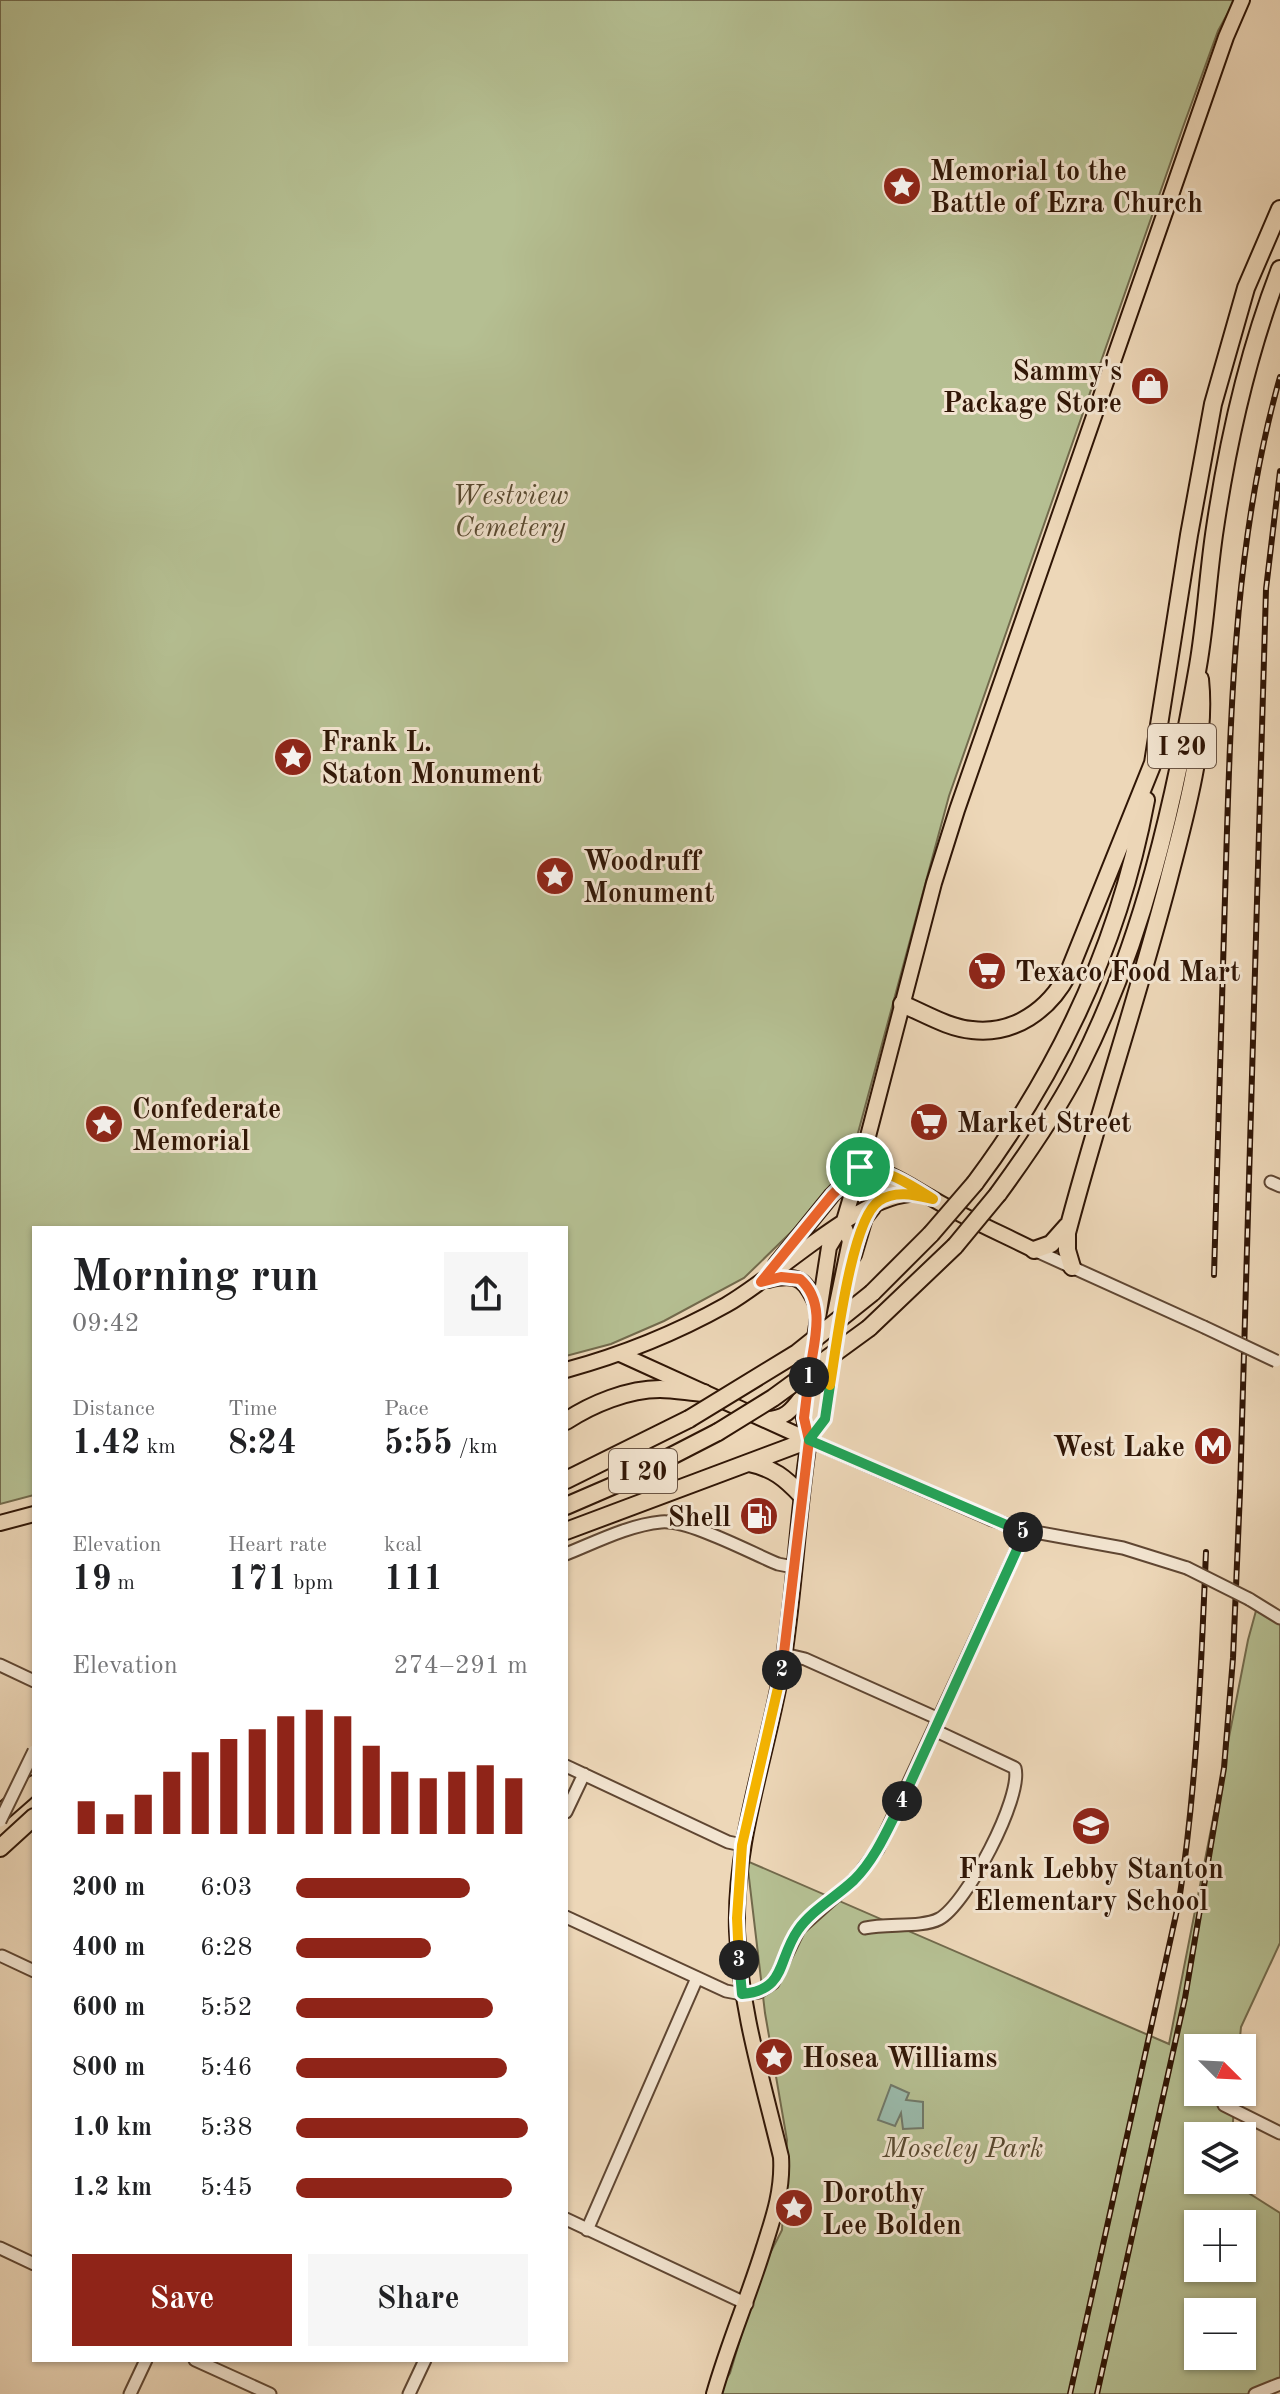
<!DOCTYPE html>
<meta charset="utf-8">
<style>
:root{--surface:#fff;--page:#f6f6f6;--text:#202124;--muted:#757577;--accent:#8f2418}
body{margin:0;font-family:"Old Standard TT",serif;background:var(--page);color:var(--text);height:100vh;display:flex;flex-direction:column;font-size:30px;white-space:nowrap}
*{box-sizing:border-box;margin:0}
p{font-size:26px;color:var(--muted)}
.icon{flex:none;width:44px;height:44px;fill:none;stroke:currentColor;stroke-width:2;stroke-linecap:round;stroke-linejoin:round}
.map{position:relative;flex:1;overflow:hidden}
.drawer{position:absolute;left:32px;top:1226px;width:536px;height:1136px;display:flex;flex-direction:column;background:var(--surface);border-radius:0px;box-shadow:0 2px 6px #0004}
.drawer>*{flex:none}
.needle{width:52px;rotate:114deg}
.fabs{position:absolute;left:1184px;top:2034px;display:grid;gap:16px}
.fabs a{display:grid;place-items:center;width:72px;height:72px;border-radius:0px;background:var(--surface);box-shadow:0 2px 6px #0004;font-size:40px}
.pin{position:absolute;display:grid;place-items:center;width:68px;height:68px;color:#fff;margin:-34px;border:4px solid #fff;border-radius:50%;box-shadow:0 2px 8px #0007}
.km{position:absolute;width:40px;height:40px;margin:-20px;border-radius:50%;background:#222;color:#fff;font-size:22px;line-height:40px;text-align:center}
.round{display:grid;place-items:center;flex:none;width:84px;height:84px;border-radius:0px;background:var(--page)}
.summary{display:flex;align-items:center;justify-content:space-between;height:136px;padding:0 40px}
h1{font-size:44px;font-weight:700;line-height:60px}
.metrics{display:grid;grid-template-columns:repeat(3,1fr);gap:12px;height:136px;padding:8px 40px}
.metrics div{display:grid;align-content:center}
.metrics b{font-size:34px;font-weight:700}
.metrics small{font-size:22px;font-weight:400}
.metrics p{font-size:22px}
.chart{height:224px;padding:16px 40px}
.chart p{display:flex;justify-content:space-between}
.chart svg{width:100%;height:144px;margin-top:8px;stroke:var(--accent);stroke-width:6}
.action{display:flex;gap:16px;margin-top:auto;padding:16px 40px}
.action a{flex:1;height:92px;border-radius:0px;background:var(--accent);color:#fff;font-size:32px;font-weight:700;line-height:92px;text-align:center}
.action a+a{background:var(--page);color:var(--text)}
ul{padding:0 40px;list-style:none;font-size:26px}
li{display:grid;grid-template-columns:128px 96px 1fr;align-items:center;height:60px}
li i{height:20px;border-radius:10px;background:var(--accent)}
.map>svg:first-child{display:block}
</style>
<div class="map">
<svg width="1280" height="2394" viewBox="0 0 1280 2394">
<rect width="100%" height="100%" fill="#edd7b8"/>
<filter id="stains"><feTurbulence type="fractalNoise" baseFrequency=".0025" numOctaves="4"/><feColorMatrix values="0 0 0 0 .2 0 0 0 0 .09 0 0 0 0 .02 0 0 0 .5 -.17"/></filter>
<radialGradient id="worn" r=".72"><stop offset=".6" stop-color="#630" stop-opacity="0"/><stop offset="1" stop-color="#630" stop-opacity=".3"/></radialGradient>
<!-- green -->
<path fill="#b5bf92" stroke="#726a4c" stroke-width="2" fill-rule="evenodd" d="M0,0H1235L1218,31L1183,127L949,796L855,1144L819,1205L744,1278L664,1321L611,1344L566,1356V1228H34V1495L0,1504Z
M1257,1607L1280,1621V1943L1241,2027L1239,2048H1198V2092H1235L1232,2136H1198V2180H1228L1280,2213V2387L1264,2394H717L730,2373L760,2273L782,2230L787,2140L765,2013L747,1861L1169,2044L1248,1640ZM1198,2224H1242V2268H1198ZM1198,2312H1242V2356H1198Z"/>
<!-- water -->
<path fill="#9abaab" stroke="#707869" stroke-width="2" d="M891,2085L909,2093L906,2100L923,2102V2128L903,2129L901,2113L895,2126L878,2120Z"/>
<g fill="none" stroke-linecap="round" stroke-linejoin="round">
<defs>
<path id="minor" d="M1271,1182L1280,1186
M1034,1250L1204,1327
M809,1440L990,1519L1024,1530L1123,1548L1187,1568
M566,1554C596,1542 629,1525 661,1522C688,1519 751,1553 778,1564L793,1567
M1249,1599L1280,1618
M784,1654L805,1659L939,1719
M0,1665L34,1681
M566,1766L728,1842L742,1845
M566,1812L584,1774
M566,1917L726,1991L742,1994L759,1992L773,1983L799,1929L857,1877L878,1849L1020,1543L1024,1530
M865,1928C887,1923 922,1928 939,1919C966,1905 1023,1797 1015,1768L934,1730
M2,1956L34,1971
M1224,2105L1280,2133
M566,2219L747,2304
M587,2230L697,1978
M0,2248L34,2264
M195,2360L270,2394
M130,2394L146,2360
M409,2394L425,2360
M1255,2394L1280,2384"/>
<path id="major" d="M860,1167C889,1170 908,1185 933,1199C965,1218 1000,1233 1034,1250
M860,1168L883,1184L908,1194
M854,1255L865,1218L873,1208
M776,1264L832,1195L859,1168
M768,1280C800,1272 806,1281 818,1308
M620,1354L809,1440
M566,1370C621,1355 676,1333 726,1305C777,1276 853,1200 909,1194
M764,1419C787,1420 793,1408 806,1391
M809,1440L804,1418L807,1390L829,1247L843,1224L860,1167L934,883L957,810L1226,37L1242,0
M0,1523L34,1514
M714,2394C728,2344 749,2296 764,2247C774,2216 783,2189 781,2157C763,2082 740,2008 737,1931C734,1837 770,1748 784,1657C795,1585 798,1511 809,1440L818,1417L833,1323L850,1241L843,1224"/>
<path id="highway" d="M902,1004C924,1013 948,1028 972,1030C1014,1035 1049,1010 1068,974L1153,763L1189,535L1213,404L1246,288L1280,209
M975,1183C1060,1069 1120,940 1146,800
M998,1194C1028,1153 1057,1111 1080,1066C1143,941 1174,804 1198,666C1206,620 1208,573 1215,528C1228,440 1248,352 1280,269
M1034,1250L1051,1244L1067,1226
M1072,1267L1067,1250V1233C1098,1115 1137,1000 1168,882C1184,819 1207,744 1200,679
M872,1293L931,1234
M869,1328L955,1246
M566,1421C592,1404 628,1389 660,1389C674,1389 689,1392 704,1393
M749,1463C773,1468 785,1478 801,1495
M566,1480L689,1419
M566,1506L617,1484L718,1432
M566,1531L809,1440
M2,1812L34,1784
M0,1848L34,1817"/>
</defs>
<!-- minor casing -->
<use href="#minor" stroke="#5f4632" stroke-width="15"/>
<!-- major casing -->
<use href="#major" stroke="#301606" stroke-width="18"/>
<!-- highway casing -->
<use href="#highway" stroke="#301606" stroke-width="20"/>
<!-- minor -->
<use href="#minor" stroke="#f3e5d1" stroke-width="11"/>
<!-- major -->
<use href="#major" stroke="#edd7b8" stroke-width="14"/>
<!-- highway -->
<use href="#highway" stroke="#edd7b8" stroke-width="16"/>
<defs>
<path id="rail" d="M1214,1275C1218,1138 1222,1001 1226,863C1231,700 1235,536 1280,377
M1070,2394L1179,1901C1197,1785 1201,1669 1206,1552
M1097,2394L1185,1998L1224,1768L1233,1658L1240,1492L1266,589L1280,471"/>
</defs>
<!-- rail casing -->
<use href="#rail" stroke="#301606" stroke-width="6"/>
<!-- rail -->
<use href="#rail" stroke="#f3e5d1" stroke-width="3" stroke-dasharray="9" stroke-linecap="butt"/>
<defs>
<path id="minor-bridge" d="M1204,1327L1276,1361
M1187,1568L1249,1599
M0,1821L34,1751"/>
<path id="highway-bridge" d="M931,1234L975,1183
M955,1246L998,1194
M689,1419L797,1353L872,1293
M718,1432L773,1398L869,1328"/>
</defs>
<!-- minor-bridge casing -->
<use href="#minor-bridge" stroke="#5f4632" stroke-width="15" stroke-linecap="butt"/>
<!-- highway-bridge casing -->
<use href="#highway-bridge" stroke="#301606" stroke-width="20" stroke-linecap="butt"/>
<!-- minor-bridge -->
<use href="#minor-bridge" stroke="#f3e5d1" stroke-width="11"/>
<!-- highway-bridge -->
<use href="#highway-bridge" stroke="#edd7b8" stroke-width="16"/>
</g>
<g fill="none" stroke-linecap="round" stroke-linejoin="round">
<defs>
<path id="split-1" d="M809,1377C813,1344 828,1304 800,1279L781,1277L761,1282L832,1195L860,1167"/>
<path id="split-2" d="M782,1670L809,1440L804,1418L809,1377"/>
<path id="split-3" d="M739,1960L737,1918L742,1845L782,1670"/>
<path id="split-4" d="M739,1960L742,1994C787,1990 777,1960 798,1930C812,1910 836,1897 854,1880C876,1858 888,1828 902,1801"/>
<path id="split-5" d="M902,1801L1020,1543L1023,1532"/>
<path id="split-6" d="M830,1385L825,1419L809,1440L1023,1532"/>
<path id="split-7" d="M830,1385C836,1350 851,1219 879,1201C895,1190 915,1195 933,1199C909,1184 888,1170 860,1167"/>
</defs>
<!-- split-1 casing -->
<use href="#split-1" stroke="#fff" stroke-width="16"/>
<!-- split-2 casing -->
<use href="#split-2" stroke="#fff" stroke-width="16"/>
<!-- split-3 casing -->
<use href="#split-3" stroke="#fff" stroke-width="16"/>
<!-- split-4 casing -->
<use href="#split-4" stroke="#fff" stroke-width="16"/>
<!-- split-5 casing -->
<use href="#split-5" stroke="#fff" stroke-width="16"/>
<!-- split-6 casing -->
<use href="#split-6" stroke="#fff" stroke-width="16"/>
<!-- split-7 casing -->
<use href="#split-7" stroke="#fff" stroke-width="16"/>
<!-- split-1 -->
<use href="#split-1" stroke="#f0652b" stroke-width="10"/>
<!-- split-2 -->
<use href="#split-2" stroke="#f0652b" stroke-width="10"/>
<!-- split-3 -->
<use href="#split-3" stroke="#f5b400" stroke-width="10"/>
<!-- split-4 -->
<use href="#split-4" stroke="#22a559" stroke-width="10"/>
<!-- split-5 -->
<use href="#split-5" stroke="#22a559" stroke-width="10"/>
<!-- split-6 -->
<use href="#split-6" stroke="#22a559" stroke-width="10"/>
<!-- split-7 -->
<use href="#split-7" stroke="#f5b400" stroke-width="10"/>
</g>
<!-- icons -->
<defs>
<symbol id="sight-disc" viewBox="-11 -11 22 22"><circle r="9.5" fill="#8f2418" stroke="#f3e5d1"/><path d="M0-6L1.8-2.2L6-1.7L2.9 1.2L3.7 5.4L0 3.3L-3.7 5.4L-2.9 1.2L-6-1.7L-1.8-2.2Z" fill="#fff"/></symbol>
<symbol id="shop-disc" viewBox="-11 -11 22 22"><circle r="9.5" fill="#8f2418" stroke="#f3e5d1"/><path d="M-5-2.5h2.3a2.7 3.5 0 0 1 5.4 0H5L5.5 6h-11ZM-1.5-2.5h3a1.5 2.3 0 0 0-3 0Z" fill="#fff"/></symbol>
<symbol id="supermarket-disc" viewBox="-11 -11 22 22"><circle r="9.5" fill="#8f2418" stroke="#f3e5d1"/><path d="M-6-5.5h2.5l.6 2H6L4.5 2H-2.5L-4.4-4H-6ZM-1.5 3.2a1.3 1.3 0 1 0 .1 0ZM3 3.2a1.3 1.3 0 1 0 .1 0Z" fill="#fff"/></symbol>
<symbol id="metro-disc" viewBox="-11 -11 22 22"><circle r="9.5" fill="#8f2418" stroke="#f3e5d1"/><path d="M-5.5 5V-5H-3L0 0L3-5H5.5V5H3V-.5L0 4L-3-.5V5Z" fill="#fff"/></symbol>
<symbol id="fuel-disc" viewBox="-11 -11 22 22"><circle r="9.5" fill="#8f2418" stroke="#f3e5d1"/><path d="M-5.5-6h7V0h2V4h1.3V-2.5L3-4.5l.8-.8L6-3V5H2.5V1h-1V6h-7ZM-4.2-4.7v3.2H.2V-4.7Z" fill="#fff"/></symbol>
<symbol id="school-disc" viewBox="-11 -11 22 22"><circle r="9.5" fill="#8f2418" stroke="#f3e5d1"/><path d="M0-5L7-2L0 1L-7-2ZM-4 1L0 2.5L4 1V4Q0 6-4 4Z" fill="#fff"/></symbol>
</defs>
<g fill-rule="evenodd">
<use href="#sight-disc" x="880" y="164" width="44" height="44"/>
<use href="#shop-disc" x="1128" y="364" width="44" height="44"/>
<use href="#sight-disc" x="271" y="735" width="44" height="44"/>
<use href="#sight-disc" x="533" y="854" width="44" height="44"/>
<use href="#supermarket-disc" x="965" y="949" width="44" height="44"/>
<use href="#supermarket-disc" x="907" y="1100" width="44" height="44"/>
<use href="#sight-disc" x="82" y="1102" width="44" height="44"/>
<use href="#metro-disc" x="1191" y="1424" width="44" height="44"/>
<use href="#fuel-disc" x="737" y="1494" width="44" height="44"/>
<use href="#school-disc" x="1069" y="1804" width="44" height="44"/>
<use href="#sight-disc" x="752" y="2035" width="44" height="44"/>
<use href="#sight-disc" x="772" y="2186" width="44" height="44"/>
</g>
<g text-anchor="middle" stroke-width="6" stroke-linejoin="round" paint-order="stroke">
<!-- shield labels -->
<g fill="#f3e5d1" stroke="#6a5443" stroke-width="2">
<rect x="1148" y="724" width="68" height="44" rx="6"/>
<rect x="609" y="1449" width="68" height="44" rx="6"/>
</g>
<g font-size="26" font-weight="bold" fill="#301606">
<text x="1182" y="755">I 20</text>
<text x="643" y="1480">I 20</text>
</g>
<!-- poi labels -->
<g font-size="28" font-weight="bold" fill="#301606" stroke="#f3e5d1" text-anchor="start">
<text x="930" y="180">Memorial to the<tspan x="930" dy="32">Battle of Ezra Church</tspan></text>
<text x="1122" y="380" text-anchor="end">Sammy's<tspan x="1122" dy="32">Package Store</tspan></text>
<text x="321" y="751">Frank L.<tspan x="321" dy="32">Staton Monument</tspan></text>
<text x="583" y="870">Woodruff<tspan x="583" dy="32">Monument</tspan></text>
<text x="1015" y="981">Texaco Food Mart</text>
<text x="132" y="1118">Confederate<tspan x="132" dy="32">Memorial</tspan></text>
<text x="957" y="1132">Market Street</text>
<text x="1185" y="1456" text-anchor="end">West Lake</text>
<text x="731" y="1526" text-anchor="end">Shell</text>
<text x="1091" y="1878" text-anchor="middle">Frank Lebby Stanton<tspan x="1091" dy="32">Elementary School</tspan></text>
<text x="802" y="2067">Hosea Williams</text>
<text x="822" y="2202">Dorothy<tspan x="822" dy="32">Lee Bolden</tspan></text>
</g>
<!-- park labels -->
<g font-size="28" font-style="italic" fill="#584930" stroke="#f3e5d1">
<text x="510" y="504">Westview<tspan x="510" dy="32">Cemetery</tspan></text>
<text x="963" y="2157">Moseley Park</text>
</g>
</g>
<rect width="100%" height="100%" filter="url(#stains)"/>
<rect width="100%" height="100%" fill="url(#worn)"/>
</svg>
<div class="fabs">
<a><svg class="needle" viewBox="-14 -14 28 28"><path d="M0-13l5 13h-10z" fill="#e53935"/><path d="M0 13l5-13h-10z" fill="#757577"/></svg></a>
<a><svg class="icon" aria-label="layers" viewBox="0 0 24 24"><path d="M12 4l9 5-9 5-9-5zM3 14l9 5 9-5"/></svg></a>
<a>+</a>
<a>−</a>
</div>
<div class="pin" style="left:860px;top:1167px;background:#1e9e55"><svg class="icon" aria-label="arrive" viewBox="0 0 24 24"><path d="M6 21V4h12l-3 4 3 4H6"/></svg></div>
<b class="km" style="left:809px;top:1377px">1</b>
<b class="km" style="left:782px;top:1670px">2</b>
<b class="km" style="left:739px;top:1960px">3</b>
<b class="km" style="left:902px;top:1801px">4</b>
<b class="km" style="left:1023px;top:1532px">5</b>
<section class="drawer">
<div class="summary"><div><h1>Morning run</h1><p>09:42</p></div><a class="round"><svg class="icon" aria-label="share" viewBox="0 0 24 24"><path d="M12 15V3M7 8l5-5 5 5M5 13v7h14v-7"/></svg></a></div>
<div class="metrics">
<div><p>Distance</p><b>1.42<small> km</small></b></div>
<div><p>Time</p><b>8:24</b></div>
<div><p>Pace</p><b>5:55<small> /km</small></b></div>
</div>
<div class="metrics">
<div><p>Elevation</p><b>19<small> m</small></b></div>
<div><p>Heart rate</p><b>171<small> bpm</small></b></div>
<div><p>kcal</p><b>111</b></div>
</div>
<div class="chart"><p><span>Elevation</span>274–291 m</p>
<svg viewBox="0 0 160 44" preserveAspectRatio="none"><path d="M5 44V34M15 44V38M25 44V32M35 44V25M45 44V19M55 44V15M65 44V12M75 44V8M85 44V6M95 44V8M105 44V17M115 44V25M125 44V27M135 44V25M145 44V23M155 44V27"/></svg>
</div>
<ul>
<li><b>200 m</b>6:03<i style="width:75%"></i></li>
<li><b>400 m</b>6:28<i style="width:58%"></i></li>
<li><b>600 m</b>5:52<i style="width:85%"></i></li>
<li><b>800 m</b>5:46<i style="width:91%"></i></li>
<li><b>1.0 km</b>5:38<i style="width:100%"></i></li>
<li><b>1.2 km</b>5:45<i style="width:93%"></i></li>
</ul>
<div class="action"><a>Save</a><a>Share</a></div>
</section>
</div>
